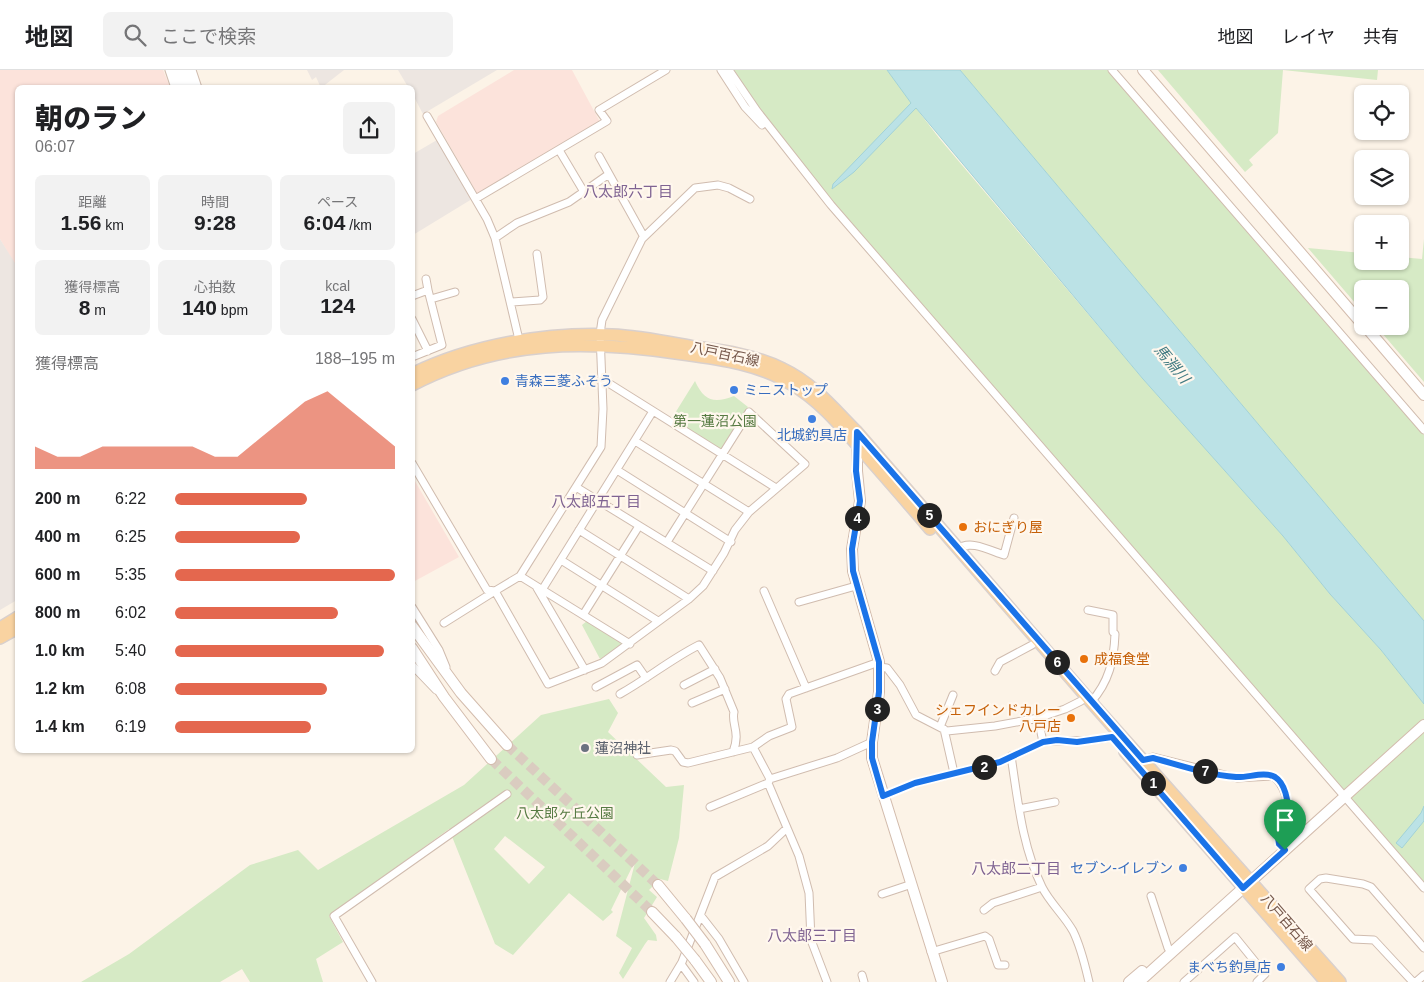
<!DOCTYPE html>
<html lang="ja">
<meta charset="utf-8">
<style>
:root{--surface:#fff;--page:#f2f2f2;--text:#202124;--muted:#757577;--line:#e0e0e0;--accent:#e4674e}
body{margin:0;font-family:Arial,"Noto Sans JP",sans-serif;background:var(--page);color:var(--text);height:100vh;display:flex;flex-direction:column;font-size:19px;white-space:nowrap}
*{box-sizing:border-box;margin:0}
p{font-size:16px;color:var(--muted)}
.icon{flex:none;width:28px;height:28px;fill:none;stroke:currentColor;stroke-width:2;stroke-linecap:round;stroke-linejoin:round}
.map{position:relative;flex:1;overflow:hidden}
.panel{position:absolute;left:15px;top:15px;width:400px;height:668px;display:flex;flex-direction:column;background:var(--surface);border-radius:8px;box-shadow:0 1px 4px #0004}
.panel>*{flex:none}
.buttons{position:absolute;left:1354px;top:15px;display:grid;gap:10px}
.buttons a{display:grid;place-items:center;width:55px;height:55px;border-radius:8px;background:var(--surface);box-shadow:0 1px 4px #0004;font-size:25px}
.pin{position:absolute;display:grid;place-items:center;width:42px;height:42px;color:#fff;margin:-51px -21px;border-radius:50% 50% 50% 0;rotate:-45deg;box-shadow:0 0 5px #0007}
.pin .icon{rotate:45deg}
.km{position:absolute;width:25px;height:25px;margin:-12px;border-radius:50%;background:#222;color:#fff;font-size:14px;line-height:25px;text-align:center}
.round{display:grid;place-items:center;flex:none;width:52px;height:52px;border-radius:8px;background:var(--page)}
.overview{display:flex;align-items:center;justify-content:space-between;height:85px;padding:0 20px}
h1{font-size:28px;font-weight:800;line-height:38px}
.metrics{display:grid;grid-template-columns:repeat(3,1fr);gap:8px;height:85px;padding:5px 20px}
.metrics div{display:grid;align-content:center;border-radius:8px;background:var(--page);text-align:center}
.metrics b{font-size:21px;font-weight:800}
.metrics small{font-size:14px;font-weight:400}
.metrics p{font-size:14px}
.chart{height:140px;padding:10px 20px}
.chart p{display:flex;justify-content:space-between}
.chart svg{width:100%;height:90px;margin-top:5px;fill:var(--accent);opacity:.7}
ul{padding:0 20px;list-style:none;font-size:16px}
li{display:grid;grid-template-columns:80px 60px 1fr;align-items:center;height:38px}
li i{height:12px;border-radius:6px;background:var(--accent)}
header{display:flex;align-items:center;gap:30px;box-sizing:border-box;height:70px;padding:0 25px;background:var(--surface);border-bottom:1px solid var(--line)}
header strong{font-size:24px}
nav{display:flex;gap:28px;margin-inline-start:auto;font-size:18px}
.search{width:350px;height:45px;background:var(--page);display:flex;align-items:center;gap:12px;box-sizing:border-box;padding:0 18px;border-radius:8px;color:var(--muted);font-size:19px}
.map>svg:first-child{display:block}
</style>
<header>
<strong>地図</strong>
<div class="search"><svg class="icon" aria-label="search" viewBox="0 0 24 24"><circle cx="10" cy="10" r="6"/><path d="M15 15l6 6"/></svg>ここで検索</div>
<nav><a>地図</a><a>レイヤ</a><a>共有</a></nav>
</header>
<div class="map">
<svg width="1424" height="912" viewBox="0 0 1424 912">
<rect width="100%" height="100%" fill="#fcf3e7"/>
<!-- commercial -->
<path fill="#fce3db" d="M0,0H163L170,17L18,18L17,198L0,169Z
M514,0H572L600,52L478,125L436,52L438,46Z
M412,406L459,487L413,512L412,511Z"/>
<!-- industrial -->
<path fill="#ede6e1" d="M307,0H344L321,18L316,7L312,10Z
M398,0H497L423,44L413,25L412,18L408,17Z
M437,70L472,129L413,165V84Z
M0,169L18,198L17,530L0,540Z"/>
<!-- green -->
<path fill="#d6eac5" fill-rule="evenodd" d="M734,0H887L939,68L1143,309L1283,466L1330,524L1381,580L1424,634V814L826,125L756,34Z
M960,0H1108L1424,365V551Z
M1158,0H1378L1377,10L1283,0L1278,63L1249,90L1253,95L1245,102Z
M1424,169V312L1376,256H1400V219H1362V241L1308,178L1362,183V191H1400V187L1422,189Z
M695,311C704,331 714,334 734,326L748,337L723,378H718L672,348Z
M587,551L621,572L622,575L600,589L582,555Z
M609,629L618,643L608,662L666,717L684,715L679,768L668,811L660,809L649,820L657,827L644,848L656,865L657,871L648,870L645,874L623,909L619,903L632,878L616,866L636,789L611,840L613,842L603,851L569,823L513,885L495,874L449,759L329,846L343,872L316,889L323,912H250L242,899L220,912H81L129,884L250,795L298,780L318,800L464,715L541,645ZM505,766L545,797L529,814L494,779Z"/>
<!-- water -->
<path fill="#bbe2e6" stroke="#a2d2d7" d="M887,0H960L1424,551V634L1381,580L1330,524L1283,466L1143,309L916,38L854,102L832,119L833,114L911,33Z
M1424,736V751L1402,778L1396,773L1421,743Z"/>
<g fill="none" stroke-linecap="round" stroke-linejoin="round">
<!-- secondary-tunnel -->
<path stroke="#daccc0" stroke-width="10" stroke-dasharray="10 5" stroke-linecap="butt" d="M507,675L658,815
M491,689L652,842"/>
<defs>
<path id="street" d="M169,0L175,18
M192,0L198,18
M721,0L745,37L762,55
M729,0L757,41L831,135L1424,818
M1112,0L1424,360
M427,46L487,149L495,168L520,274
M559,80L584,122
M599,86L644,167
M477,128L607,51L599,40L666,0
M495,168L517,153L569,132L609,104
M426,209L428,220
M412,226L428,220L442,275L412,287
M431,229L455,222
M512,232L540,230L543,227L537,184
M412,249L428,281
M602,309L776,418
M635,371L749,442
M412,393L487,520L495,521L520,506L601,377L603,339L600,264L602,250L642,169L695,118L718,115L729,118L750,129
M617,400L731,472
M576,417L713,501
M579,460L689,529
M958,479C970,469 991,481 1004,485L1014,448
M561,490L658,551
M520,506L630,574
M537,518L585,600
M542,520L653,341
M764,521L806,618
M799,532L856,516
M412,537L439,580L446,597
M1088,540L1113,545V562L1115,564C1114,590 1109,612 1091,632
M583,545L639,456
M444,553L495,521L548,614L602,593L689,529L703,516L724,483L735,460L749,442L805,394L749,342L667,472
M412,595L436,620
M879,597L887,598L900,615L916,645L947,661L995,656L1038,648L1065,639L1081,631
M995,601L1000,592L1032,575
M684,615L715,599
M596,617L637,595L646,608
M620,624C647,609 671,589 699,575L720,608L734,642C731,654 741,662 733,682
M692,633L725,619
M940,657L953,625
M944,659L954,703
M1043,672C1066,669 1089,673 1113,667
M753,677L769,666L792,657L786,629L789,624L879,592
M637,685L671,680L675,681L683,692L688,693L753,677L770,709
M1011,686C1018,731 1022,776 1042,817C1050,833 1064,845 1073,861C1081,877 1085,895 1089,912
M1143,690L1153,687L1237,708L1273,706C1287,716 1289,738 1289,754L1278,767L1279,774L1285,780
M883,726L915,713L1000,692L1043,672L1038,648
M710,737L768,713
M1019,739L1055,732
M882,824L912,814
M1151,826L1168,878
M984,840L993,833L1042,817
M701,846L719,869L744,912
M931,882L985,866L989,869L998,895H1005
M681,894L694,912
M862,905L864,912
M372,912L334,846L507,724
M670,912L682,892L715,807L768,776L787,758
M827,912L811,870L809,823L799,786L768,713L770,709L837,688L872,672
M1184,912L1235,867L1265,904L1257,912
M1413,912L1374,870L1353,869L1309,819L1320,809L1326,808L1363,814L1371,817L1424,878
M1416,912L1424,905"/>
<path id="secondary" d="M176,0L183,18
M186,0L193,18
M1143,0L1362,254
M1365,256L1424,325
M857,369V401L860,431L852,479L853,501L879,592V622L872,672V688L942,912
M412,556L461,623L507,675
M412,578L444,627L491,689
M658,815L686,849
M652,842L676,867
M705,874L729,912
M695,890L711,912
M1129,912L1142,901
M1139,912L1424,655"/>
<path id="primary" d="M412,304C471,275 547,262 612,265C639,266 667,272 695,277C724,281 755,285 783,299C813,313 834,339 857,362L1091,632L1340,912
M412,315C500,269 588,270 683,284C720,289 759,294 791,314C821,331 843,359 865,384C887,409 909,434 930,459
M0,558L18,547
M0,568L18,558
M1125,682L1326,912"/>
</defs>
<!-- street casing -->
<use href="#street" stroke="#d0bcaf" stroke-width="9"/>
<!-- secondary casing -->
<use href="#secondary" stroke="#d3bcad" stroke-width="12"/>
<!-- primary casing -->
<use href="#primary" stroke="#d9d0cd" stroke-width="14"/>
<!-- street -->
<use href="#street" stroke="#fff" stroke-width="7"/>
<!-- secondary -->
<use href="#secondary" stroke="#fff" stroke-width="10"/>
<!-- primary -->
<use href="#primary" stroke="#f9d3a1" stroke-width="11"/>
<defs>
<path id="secondary-bridge" d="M686,849L705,874
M676,867L695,890"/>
</defs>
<!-- secondary-bridge casing -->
<use href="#secondary-bridge" stroke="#d3bcad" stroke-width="12" stroke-linecap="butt"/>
<!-- secondary-bridge -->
<use href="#secondary-bridge" stroke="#fff" stroke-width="10"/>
</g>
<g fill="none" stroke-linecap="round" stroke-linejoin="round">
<defs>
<path id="route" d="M857,362L1143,690L1153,688C1179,695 1208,705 1236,707C1248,708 1264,701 1275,707C1288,715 1289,741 1289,754L1278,767L1279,774L1285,780L1243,818L1112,667L1077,672L1057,670L1043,672L1000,692L915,713L883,726L872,688V672L879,622V592L853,501L852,479L860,431L856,401Z"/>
</defs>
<!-- route casing -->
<use href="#route" stroke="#fff" stroke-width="10"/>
<!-- route -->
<use href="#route" stroke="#1a73e8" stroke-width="6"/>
</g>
<!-- markers -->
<g fill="#3f7fe0" stroke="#fff7ed" stroke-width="2">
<circle cx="505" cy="311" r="5"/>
<circle cx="734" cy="320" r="5"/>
<circle cx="812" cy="349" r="5"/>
<circle cx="1183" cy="798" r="5"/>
<circle cx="1281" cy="897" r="5"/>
</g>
<g fill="#e8710a" stroke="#fff7ed" stroke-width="2">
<circle cx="963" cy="457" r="5"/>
<circle cx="1084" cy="589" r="5"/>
<circle cx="1071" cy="648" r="5"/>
</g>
<circle fill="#6b7280" stroke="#fff7ed" stroke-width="2" cx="585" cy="678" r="5"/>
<g text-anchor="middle" stroke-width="4.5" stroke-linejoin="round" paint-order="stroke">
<!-- street labels -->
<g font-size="14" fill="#76584b" stroke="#fff7ed">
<text transform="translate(725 284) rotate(12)" y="5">八戸百石線</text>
<text transform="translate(1287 852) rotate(49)" y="5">八戸百石線</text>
</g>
<!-- shop labels -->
<g font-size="14" fill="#366cbe" stroke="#fff7ed" text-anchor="start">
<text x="515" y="316">青森三菱ふそう</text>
<text x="744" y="325">ミニストップ</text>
<text x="812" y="370" text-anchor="middle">北城釣具店</text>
<text x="1173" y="803" text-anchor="end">セブン-イレブン</text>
<text x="1271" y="902" text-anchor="end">まべち釣具店</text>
</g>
<!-- park labels -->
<g font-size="14" fill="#577b43" stroke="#fff7ed">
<text x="715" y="356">第一蓮沼公園</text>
<text x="565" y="748">八太郎ヶ丘公園</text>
</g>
<!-- food labels -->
<g font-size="14" fill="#c56008" stroke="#fff7ed" text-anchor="start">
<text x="973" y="462">おにぎり屋</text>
<text x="1094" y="594">成福食堂</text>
<text x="1061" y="645" text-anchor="end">シェフインドカレー<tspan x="1061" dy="16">八戸店</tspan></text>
</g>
<!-- worship labels -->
<g font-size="14" fill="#5b616d" stroke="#fff7ed" text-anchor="start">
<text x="595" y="683">蓮沼神社</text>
</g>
<!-- neighbourhood labels -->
<g font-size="15" fill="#7f6392" stroke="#fff7ed">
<text x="628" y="127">八太郎六丁目</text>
<text x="596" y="437">八太郎五丁目</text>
<text x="1016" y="804">八太郎二丁目</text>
<text x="812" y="871">八太郎三丁目</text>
</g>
<!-- water labels -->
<g font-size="15" font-style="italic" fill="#427b82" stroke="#fff7ed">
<text transform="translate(1172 294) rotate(50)" y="5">馬淵川</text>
</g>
</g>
</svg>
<div class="buttons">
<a><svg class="icon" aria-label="locate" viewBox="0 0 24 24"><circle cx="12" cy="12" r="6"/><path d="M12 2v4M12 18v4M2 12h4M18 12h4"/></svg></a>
<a><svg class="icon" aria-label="layers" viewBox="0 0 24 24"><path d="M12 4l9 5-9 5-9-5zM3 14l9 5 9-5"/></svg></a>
<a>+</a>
<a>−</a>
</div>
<div class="pin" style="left:1285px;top:780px;background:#1e9e55"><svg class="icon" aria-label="arrive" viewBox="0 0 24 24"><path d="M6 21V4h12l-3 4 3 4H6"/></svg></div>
<b class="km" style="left:1153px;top:713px">1</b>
<b class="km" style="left:984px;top:697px">2</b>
<b class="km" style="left:877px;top:639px">3</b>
<b class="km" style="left:857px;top:448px">4</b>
<b class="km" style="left:929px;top:445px">5</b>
<b class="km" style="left:1057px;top:592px">6</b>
<b class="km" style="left:1205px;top:701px">7</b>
<section class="panel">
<div class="overview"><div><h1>朝のラン</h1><p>06:07</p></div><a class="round"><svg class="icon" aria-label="share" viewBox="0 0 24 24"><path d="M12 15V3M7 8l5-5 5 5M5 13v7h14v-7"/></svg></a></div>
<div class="metrics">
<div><p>距離</p><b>1.56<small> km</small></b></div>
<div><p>時間</p><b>9:28</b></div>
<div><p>ペース</p><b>6:04<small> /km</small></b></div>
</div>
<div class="metrics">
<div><p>獲得標高</p><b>8<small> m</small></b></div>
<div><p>心拍数</p><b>140<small> bpm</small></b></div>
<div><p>kcal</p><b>124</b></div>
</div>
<div class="chart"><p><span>獲得標高</span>188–195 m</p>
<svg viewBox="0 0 160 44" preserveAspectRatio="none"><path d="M0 44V33L10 38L20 38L30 33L40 33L50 33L60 33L70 33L80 38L90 38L100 29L110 20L120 11L130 6L140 15L150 24L160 33V44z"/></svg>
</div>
<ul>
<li><b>200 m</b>6:22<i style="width:60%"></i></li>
<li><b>400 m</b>6:25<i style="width:57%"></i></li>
<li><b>600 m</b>5:35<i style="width:100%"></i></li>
<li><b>800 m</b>6:02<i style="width:74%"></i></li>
<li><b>1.0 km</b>5:40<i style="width:95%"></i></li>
<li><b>1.2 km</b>6:08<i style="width:69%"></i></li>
<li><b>1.4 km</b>6:19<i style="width:62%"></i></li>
</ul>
</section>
</div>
